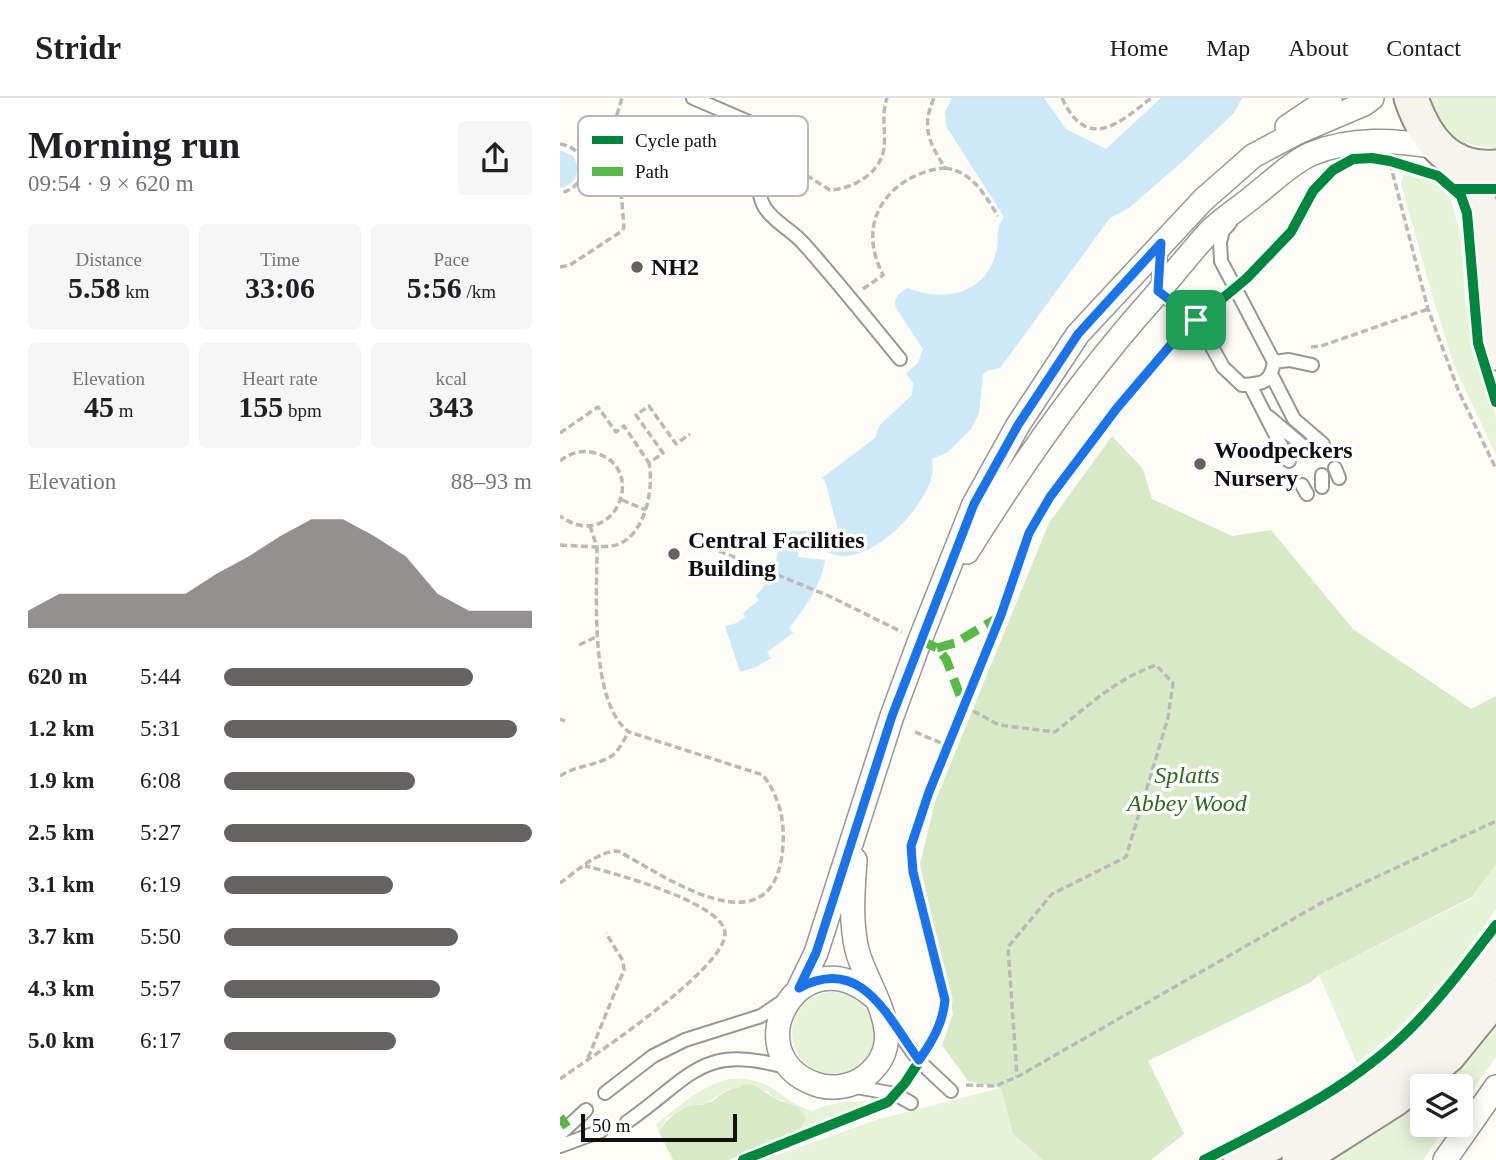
<!DOCTYPE html>
<meta charset="utf-8">
<style>
:root{--surface:#fff;--page:#f6f6f6;--text:#202124;--muted:#757577;--line:#e0e0e0;--accent:#646362}
body{margin:0;font-family:"Times New Roman",serif;background:var(--page);color:var(--text);height:100vh;display:flex;flex-direction:column;font-size:26px;white-space:nowrap}
*{box-sizing:border-box;margin:0}
p{font-size:23px;color:var(--muted)}
.icon{flex:none;width:38px;height:38px;fill:none;stroke:currentColor;stroke-width:2;stroke-linecap:round;stroke-linejoin:round}
.map{position:relative;flex:1;overflow:hidden}
.details{display:flex;flex-direction:column;background:var(--surface);width:560px}
.details>*{flex:none}
.fabs{position:absolute;left:850px;top:976px;display:grid;gap:14px}
.fabs a{display:grid;place-items:center;width:63px;height:63px;border-radius:7px;background:var(--surface);box-shadow:0 4px 18px #0003;font-size:35px}
.scale{position:absolute;left:21px;bottom:18px;width:156px;box-sizing:border-box;padding-left:7px;border:4px solid #111;border-top:0;font-size:19px;line-height:24px;white-space:nowrap;color:#111;-webkit-text-stroke:5px #fff;paint-order:stroke}
.pin{position:absolute;display:grid;place-items:center;width:60px;height:60px;color:#fff;margin:-30px;border-radius:14px;box-shadow:0 4px 10px #0006}
.round{display:grid;place-items:center;flex:none;width:74px;height:74px;border-radius:7px;background:var(--page)}
.head{display:flex;align-items:center;justify-content:space-between;height:119px;padding:0 28px}
h1{font-size:38px;font-weight:700;line-height:52px}
.metrics{display:grid;grid-template-columns:repeat(3,1fr);gap:10px;height:119px;padding:7px 28px}
.metrics div{display:grid;align-content:center;border-radius:7px;background:var(--page);text-align:center}
.metrics b{font-size:30px;font-weight:700}
.metrics small{font-size:19px;font-weight:400}
.metrics p{font-size:19px}
.chart{height:196px;padding:14px 28px}
.chart p{display:flex;justify-content:space-between}
.chart svg{width:100%;height:126px;margin-top:7px;fill:var(--accent);opacity:.7}
ul{padding:0 28px;list-style:none;font-size:23px}
li{display:grid;grid-template-columns:112px 84px 1fr;align-items:center;height:52px}
li i{height:18px;border-radius:9px;background:var(--accent)}
header{display:flex;align-items:center;gap:42px;box-sizing:border-box;height:98px;padding:0 35px;background:var(--surface);border-bottom:2px solid var(--line)}
header strong{font-size:33px}
nav{display:flex;gap:38px;margin-inline-start:auto;font-size:24px}
main{display:flex;flex:1;min-height:0}
.map>svg:first-child{display:block}
</style>
<header>
<strong>Stridr</strong>
<nav><a>Home</a><a>Map</a><a>About</a><a>Contact</a></nav>
</header>
<main>
<section class="details">
<div class="head"><div><h1>Morning run</h1><p>09:54 · 9 × 620 m</p></div><a class="round"><svg class="icon" aria-label="share" viewBox="0 0 24 24"><path d="M12 15V3M7 8l5-5 5 5M5 13v7h14v-7"/></svg></a></div>
<div class="metrics">
<div><p>Distance</p><b>5.58<small> km</small></b></div>
<div><p>Time</p><b>33:06</b></div>
<div><p>Pace</p><b>5:56<small> /km</small></b></div>
</div>
<div class="metrics">
<div><p>Elevation</p><b>45<small> m</small></b></div>
<div><p>Heart rate</p><b>155<small> bpm</small></b></div>
<div><p>kcal</p><b>343</b></div>
</div>
<div class="chart"><p><span>Elevation</span>88–93 m</p>
<svg viewBox="0 0 160 44" preserveAspectRatio="none"><path d="M0 44V38L10 32L20 32L30 32L40 32L50 32L60 25L70 19L80 12L90 6L100 6L110 12L120 19L130 32L140 38L150 38L160 38V44z"/></svg>
</div>
<ul>
<li><b>620 m</b>5:44<i style="width:81%"></i></li>
<li><b>1.2 km</b>5:31<i style="width:95%"></i></li>
<li><b>1.9 km</b>6:08<i style="width:62%"></i></li>
<li><b>2.5 km</b>5:27<i style="width:100%"></i></li>
<li><b>3.1 km</b>6:19<i style="width:55%"></i></li>
<li><b>3.7 km</b>5:50<i style="width:76%"></i></li>
<li><b>4.3 km</b>5:57<i style="width:70%"></i></li>
<li><b>5.0 km</b>6:17<i style="width:56%"></i></li>
</ul>
</section>
<div class="map">
<svg width="936" height="1062" viewBox="0 0 936 1062">
<rect width="100%" height="100%" fill="#fdfcf7"/>
<!-- green -->
<path fill="#e7f3d7" d="M863,0H936V50C897,47 878,37 863,0Z
M845,73L880,89L891,102L901,139L905,201L914,250L936,319V357L895,270L875,207L841,86Z
M936,766V811L893,872L838,931L797,965L759,877L912,800Z
M232 935a41 41 0 1 1 82 0a41 41 0 1 1-82 0Z
M936,922V959L901,1008V989H871Z
M169,981C215,978 216,1002 252,1013C264,1006 300,1000 313,1005V1008L237,1033L241,1029L223,1002L214,1001L208,993L169,991L145,1006H136L107,1020L99,1034L96,1026C120,1008 139,989 169,981Z
M441,990L453,1036L483,1062H204L319,1021Z
M863,996V1027H887L863,1062H764Z"/>
<!-- forest -->
<path fill="#d8eac5" d="M552,338L583,371L592,401L672,438L711,432L793,531L911,611L936,598V766L912,799L759,877L751,884L588,963L624,1036L591,1062H483L453,1036L441,990L408,983L382,947L393,916L360,766L375,704L489,425Z
M184,986C199,986 203,994 214,1000C226,1007 240,1005 246,1021L241,1030L169,1062H113L99,1034C107,1020 118,1012 133,1007C137,1006 141,1007 144,1006C159,1003 161,991 179,990Z"/>
<!-- water -->
<path fill="#cde8f7" d="M392,0H484L506,31L546,51L601,0H682L674,15L623,63L569,110L550,120L440,270L427,273L423,276L419,315L411,331L388,354L372,361C372,366 373,372 372,377C365,409 319,458 284,458C267,458 255,443 238,454V459L265,462C261,488 245,510 229,530L233,535L207,554L211,560L196,569L180,574L165,528L177,525L185,519L183,515L199,502L195,498C209,486 215,468 219,449L214,448L216,434L247,433V437L279,435L265,383L262,380L315,340L320,327L352,297L353,285L346,275L358,265L363,251L336,210C333,199 339,196 347,190C386,205 429,196 437,149C439,135 435,132 444,119L386,28L385,14Z
M0,52L13,58C22,73 16,86 0,90Z"/>
<g fill="none" stroke-linecap="round" stroke-linejoin="round">
<defs>
<path id="lane" d="M133,0L196,27C214,50 189,85 205,110C215,125 232,132 244,146C277,183 308,222 340,261
M601,149L598,193L637,222L663,269L682,287C702,286 710,286 714,264L661,163L660,144L663,133L670,125
M714,264L729,262L752,267
M712,278L734,321L763,346
M690,287L729,363
M709,319L749,353
M775,370L779,380
M762,377V389
M742,387L747,396
M329,921L359,963L391,993
M291,988L335,996L351,1005
M45,995L93,958L125,942L201,918L226,901
M67,1024C132,979 142,943 231,971
M0,1036L26,1012
M0,1048L41,1033"/>
<path id="street" d="M727,29L770,0
M407,454C463,364 524,277 595,198C613,176 631,154 650,133C663,120 681,109 695,97C713,83 731,65 751,56C791,39 835,42 877,49
M295,762C293,792 290,822 297,852C308,894 352,941 306,978C292,989 271,992 255,986C173,956 241,834 314,899
M239,890L256,855L332,618L360,542L414,406L458,327L518,236L643,102L693,58L736,35L804,6L812,0
M885,1062L936,989"/>
<path id="secondary" d="M851,0C865,41 888,73 936,69
M897,62L916,90L923,120L932,241L936,255
M680,1062C720,1042 760,1021 797,996C852,959 896,907 936,855
M739,1062L835,1001L888,958L936,899"/>
</defs>
<!-- lane casing -->
<use href="#lane" stroke="#979795" stroke-width="16"/>
<!-- street casing -->
<use href="#street" stroke="#979795" stroke-width="26"/>
<!-- secondary casing -->
<use href="#secondary" stroke="#8e8d8b" stroke-width="37"/>
<!-- path -->
<path stroke="#b9b9b8" stroke-width="3.5" stroke-dasharray="7 3.5" stroke-linecap="butt" d="M502,0C527,54 559,26 591,0
M0,46C32,51 30,89 0,95
M830,65L868,211L899,294L936,371
M385,70C413,74 424,96 438,118
M216,71L241,74L270,92C293,91 321,75 324,50C326,33 321,17 327,0
M0,169L10,167L62,133L64,129L56,34V20L62,0
M303,191L323,177C318,167 314,156 313,145C309,102 347,73 385,70C369,44 361,30 374,0
M751,249L761,248L868,211
M0,335L38,309L56,334L64,328L89,365
M0,363C10,355 22,351 35,355C90,369 54,457 0,418
M62,402L86,412
M0,447L37,449L30,428
M159,453L269,498L342,534
M19,547L38,538
M404,608L439,627L495,634C528,608 556,581 596,567L613,585L608,620L566,759L492,796L448,849L457,979
M0,621L5,623
M355,634L388,648
M0,678C16,667 38,668 53,657C60,651 64,641 69,634
M0,785C16,774 37,753 58,753C103,777 209,853 222,757C226,727 221,701 203,677L69,634C29,605 37,494 37,449C44,448 53,449 59,446C86,435 94,389 89,365L103,355L76,317L89,308L116,346L130,336
M28,960L64,872L63,863L46,835
M0,981C30,960 167,870 165,835C164,805 51,774 25,768
M406,987L435,988L457,979L763,804L936,723"/>
<!-- lane -->
<use href="#lane" stroke="#fffffe" stroke-width="12"/>
<!-- street -->
<use href="#street" stroke="#fffffe" stroke-width="23"/>
<!-- secondary -->
<use href="#secondary" stroke="#f6f4eb" stroke-width="33"/>
<!-- quiet -->
<path stroke="#58b947" stroke-width="9" stroke-dasharray="18 9" stroke-linecap="butt" d="M360,542L377,550L386,561L404,608
M377,550L395,545L439,519
M0,1019L7,1029"/>
<defs>
<path id="cycleway" d="M893,91L901,98L907,115L918,245L936,304
M183,1062L328,1004L345,985L368,950L382,922L385,902L353,774L351,748L369,693L441,517L469,435L490,399L557,310L620,236L687,180L731,134L753,93L773,72L793,61L812,60L830,63L878,78L893,91H936
M644,1062C716,1025 793,989 851,930C882,899 909,862 936,827"/>
</defs>
<!-- cycleway casing -->
<use href="#cycleway" stroke="#fff" stroke-width="15"/>
<!-- cycleway -->
<use href="#cycleway" stroke="#00873e" stroke-width="10"/>
</g>
<g fill="none" stroke-linecap="round" stroke-linejoin="round">
<defs>
<path id="route" d="M601,145L598,193L636,222L620,236L557,310L490,399L469,435L441,517L369,694L351,748L353,774L385,902C383,925 372,944 359,962C328,920 302,856 239,890L256,855L332,618L414,406L458,327L518,236Z"/>
</defs>
<!-- route casing -->
<use href="#route" stroke="#fff" stroke-width="14"/>
<!-- route -->
<use href="#route" stroke="#1a73e8" stroke-width="9"/>
</g>
<!-- markers -->
<g fill="#646362" stroke="#fff" stroke-width="2.5">
<circle cx="77" cy="169" r="7"/>
<circle cx="640" cy="366" r="7"/>
<circle cx="114" cy="456" r="7"/>
</g>
<g text-anchor="middle" stroke-width="7" stroke-linejoin="round" paint-order="stroke">
<!-- poi labels -->
<g font-size="24" font-weight="bold" fill="#111" stroke="#fff" text-anchor="start">
<text x="91" y="177">NH2</text>
<text x="654" y="360">Woodpeckers<tspan x="654" dy="28">Nursery</tspan></text>
<text x="128" y="450">Central Facilities<tspan x="128" dy="28">Building</tspan></text>
</g>
<!-- park labels -->
<g font-size="24" font-style="italic" fill="#2f6b1f" stroke="#fff">
<text x="627" y="685">Splatts<tspan x="627" dy="28">Abbey Wood</tspan></text>
</g>
</g>
<!-- legend -->
<rect x="18" y="18" width="230" height="80" rx="10" fill="#fff" stroke="#b8b8b8" stroke-width="2"/>
<rect x="32" y="38" width="31" height="8" fill="#00873e"/>
<rect x="32" y="69" width="31" height="9" fill="#58b947"/>
<g font-size="19" fill="#111">
<text x="75" y="49">Cycle path</text>
<text x="75" y="80">Path</text>
</g>
</svg>
<div class="fabs">
<a><svg class="icon" aria-label="layers" viewBox="0 0 24 24"><path d="M12 4l9 5-9 5-9-5zM3 14l9 5 9-5"/></svg></a>
</div>
<div class="scale">50 m</div>
<div class="pin" style="left:636px;top:222px;background:#1e9e55"><svg class="icon" aria-label="arrive" viewBox="0 0 24 24"><path d="M6 21V4h12l-3 4 3 4H6"/></svg></div>
</div>
</main>
